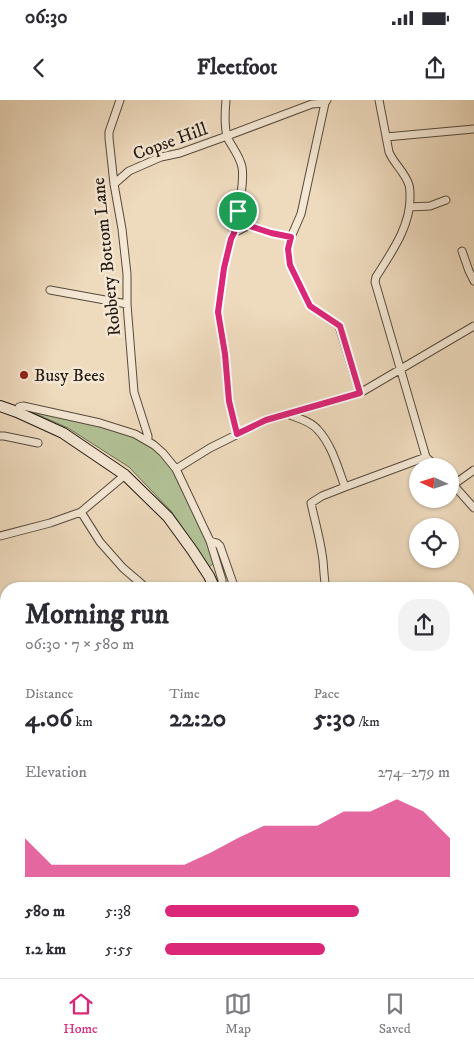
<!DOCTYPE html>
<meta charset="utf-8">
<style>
:root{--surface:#fff;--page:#f2f2f3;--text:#2b2b33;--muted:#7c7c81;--line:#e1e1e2;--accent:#db2777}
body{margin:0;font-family:"IM FELL DW Pica",serif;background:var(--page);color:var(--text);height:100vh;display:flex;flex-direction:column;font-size:19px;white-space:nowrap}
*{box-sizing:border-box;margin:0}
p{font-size:16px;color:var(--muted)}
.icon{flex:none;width:28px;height:28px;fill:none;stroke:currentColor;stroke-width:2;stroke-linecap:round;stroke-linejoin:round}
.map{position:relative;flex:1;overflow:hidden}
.details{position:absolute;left:0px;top:482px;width:475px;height:396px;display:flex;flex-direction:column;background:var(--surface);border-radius:20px 20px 0 0;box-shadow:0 1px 4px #0004}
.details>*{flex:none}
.needle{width:32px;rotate:274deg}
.fabs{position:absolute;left:409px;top:358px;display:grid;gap:10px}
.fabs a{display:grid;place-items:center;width:50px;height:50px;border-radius:50%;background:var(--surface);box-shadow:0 1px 4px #0004;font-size:25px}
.pin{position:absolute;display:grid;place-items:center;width:42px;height:42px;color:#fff;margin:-21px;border:2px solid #fff;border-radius:50%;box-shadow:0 1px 5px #0007}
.round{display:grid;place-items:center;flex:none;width:52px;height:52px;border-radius:20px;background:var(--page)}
.head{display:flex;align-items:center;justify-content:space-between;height:85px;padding:0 25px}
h1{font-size:28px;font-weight:700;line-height:38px}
.metrics{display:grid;grid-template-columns:repeat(3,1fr);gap:8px;height:85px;padding:5px 25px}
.metrics div{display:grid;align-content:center}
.metrics b{font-size:25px;font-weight:700}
.metrics small{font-size:14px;font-weight:400}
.metrics p{font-size:14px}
.chart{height:140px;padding:10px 25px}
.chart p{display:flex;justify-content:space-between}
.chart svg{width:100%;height:90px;margin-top:5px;fill:var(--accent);opacity:.7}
ul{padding:0 25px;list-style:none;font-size:16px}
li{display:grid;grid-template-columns:80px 60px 1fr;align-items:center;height:38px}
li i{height:12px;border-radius:6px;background:var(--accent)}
.status{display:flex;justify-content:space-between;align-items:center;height:35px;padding:0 25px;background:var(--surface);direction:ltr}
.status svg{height:14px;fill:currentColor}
header{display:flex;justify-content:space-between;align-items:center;height:65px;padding:0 25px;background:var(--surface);font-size:22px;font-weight:700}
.menu{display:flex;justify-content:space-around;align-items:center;height:70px;border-top:1px solid var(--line);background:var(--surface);font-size:14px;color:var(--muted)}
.menu a{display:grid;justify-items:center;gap:2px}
.menu .current{color:var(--accent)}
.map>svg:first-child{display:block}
</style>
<div class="status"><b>06:30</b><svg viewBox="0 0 49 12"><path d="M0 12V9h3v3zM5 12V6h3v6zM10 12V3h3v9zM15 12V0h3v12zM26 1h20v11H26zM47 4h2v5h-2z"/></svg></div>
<header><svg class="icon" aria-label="back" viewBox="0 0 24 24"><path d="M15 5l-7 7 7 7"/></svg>Fleetfoot<svg class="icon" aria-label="share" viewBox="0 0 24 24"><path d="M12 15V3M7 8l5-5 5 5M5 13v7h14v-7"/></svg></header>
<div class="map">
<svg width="474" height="878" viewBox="0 0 474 878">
<rect width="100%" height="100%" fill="#eedabd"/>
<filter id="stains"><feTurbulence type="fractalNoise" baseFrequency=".004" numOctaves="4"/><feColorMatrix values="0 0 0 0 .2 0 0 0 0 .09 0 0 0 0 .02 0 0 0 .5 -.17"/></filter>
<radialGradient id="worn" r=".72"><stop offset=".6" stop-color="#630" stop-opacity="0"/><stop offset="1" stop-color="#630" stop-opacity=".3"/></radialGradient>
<!-- green -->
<path fill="#b2c196" stroke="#6b6e54" d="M27,310L97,324L143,341L152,347L163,357L174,372L211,446L214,463L209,467L171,411L129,367L68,328Z
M469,739L474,741V805L469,802Z"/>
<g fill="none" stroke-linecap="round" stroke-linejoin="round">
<defs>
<path id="minor" d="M120,0L109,32V38L114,84L122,129L127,174V204L134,292L148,336V341
M226,0C225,11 224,29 228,39C233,48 240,57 242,67C245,83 237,116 234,133L231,139L224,168L218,212L225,254L229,301L237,334
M327,0L325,3L301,114L291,137L288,149L290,165L310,206L339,226L360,293
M379,0L389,52C394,64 405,72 409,85C410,88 410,93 410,96C411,126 391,153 376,177L375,182L426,357L436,366
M386,37L474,29
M114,84L129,71L161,57L180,53L227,36L312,4L325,3
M410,107L430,106L446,100
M238,111L249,125
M234,133L249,125L271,133L291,137
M462,151L469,171L474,181
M50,190L127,204
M17,312L19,307L23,306L100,323L135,334L154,345L163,353L176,369L210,441L222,480V489
M287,314C297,318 311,321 318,330C332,345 338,368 345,387
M0,336H4L38,343
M176,369L210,348L266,320L360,293L474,226
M450,381L474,408
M453,385L474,370
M81,412L100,442L123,468L144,486V489
M0,436L50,423L81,412L125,375
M210,441L217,443L220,446L235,489
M326,489C324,479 324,471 323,461C321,442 315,422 311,403L322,396L345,387L426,357
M0,586H6
M469,604L474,600
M126,878V872"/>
<path id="tertiary" d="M0,817L6,814"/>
<path id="secondary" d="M0,306L17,312L63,333L125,375L168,417L192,450L209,476L215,489
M404,872L408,878"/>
</defs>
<!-- minor casing -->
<use href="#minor" stroke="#564a3d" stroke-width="9"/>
<!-- tertiary casing -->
<use href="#tertiary" stroke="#564a3d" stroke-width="11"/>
<!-- secondary casing -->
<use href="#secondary" stroke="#241a12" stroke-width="12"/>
<!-- minor -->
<use href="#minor" stroke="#f4e7d4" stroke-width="7"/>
<!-- tertiary -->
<use href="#tertiary" stroke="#f4e7d4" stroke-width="9"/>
<!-- secondary -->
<use href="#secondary" stroke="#f4e7d4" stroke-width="10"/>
</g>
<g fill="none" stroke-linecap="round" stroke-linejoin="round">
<defs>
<path id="route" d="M238,111L250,126L271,133L291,137L288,149L290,165L310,206L340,226L360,293L266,320L237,334L229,301L225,254L218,212L224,168L231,139L234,133Z"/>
</defs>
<!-- route casing -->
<use href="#route" stroke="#fff" stroke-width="10"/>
<!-- route -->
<use href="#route" stroke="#db2777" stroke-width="6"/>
</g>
<!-- markers -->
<circle fill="#8f2418" stroke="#f4e7d4" stroke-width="2" cx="24" cy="275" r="5"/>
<g text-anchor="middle" stroke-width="5" stroke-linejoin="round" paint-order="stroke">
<!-- street labels -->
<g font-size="18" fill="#241a12" stroke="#f4e7d4">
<text transform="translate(170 41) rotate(-20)" y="6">Copse Hill</text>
<text transform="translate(106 157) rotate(-96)" y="6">Robbery Bottom Lane</text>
</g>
<!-- poi labels -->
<g font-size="18" fill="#241a12" stroke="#f4e7d4" text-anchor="start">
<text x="34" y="281">Busy Bees</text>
</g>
</g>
<rect width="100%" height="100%" filter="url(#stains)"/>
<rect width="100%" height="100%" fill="url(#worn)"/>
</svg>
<div class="fabs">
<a><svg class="needle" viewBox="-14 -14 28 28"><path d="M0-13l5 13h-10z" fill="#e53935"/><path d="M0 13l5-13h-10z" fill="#7c7c81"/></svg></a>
<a><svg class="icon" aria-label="locate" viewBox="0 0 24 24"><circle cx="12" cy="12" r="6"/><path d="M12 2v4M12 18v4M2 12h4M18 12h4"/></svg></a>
</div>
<div class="pin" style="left:238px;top:111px;background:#1e9e55"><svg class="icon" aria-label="arrive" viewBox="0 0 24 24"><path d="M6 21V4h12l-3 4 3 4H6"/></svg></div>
<section class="details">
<div class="head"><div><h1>Morning run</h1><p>06:30 · 7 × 580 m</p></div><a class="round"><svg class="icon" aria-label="share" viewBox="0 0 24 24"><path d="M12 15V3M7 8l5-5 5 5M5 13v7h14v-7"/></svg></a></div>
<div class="metrics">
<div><p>Distance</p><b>4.06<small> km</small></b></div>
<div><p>Time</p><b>22:20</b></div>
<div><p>Pace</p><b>5:30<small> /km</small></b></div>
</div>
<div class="chart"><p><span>Elevation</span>274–279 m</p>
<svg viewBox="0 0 160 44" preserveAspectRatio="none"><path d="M0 44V25L10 38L20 38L30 38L40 38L50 38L60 38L70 32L80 25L90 19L100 19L110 19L120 12L130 12L140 6L150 12L160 25V44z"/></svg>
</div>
<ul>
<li><b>580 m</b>5:38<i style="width:68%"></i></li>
<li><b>1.2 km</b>5:55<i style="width:56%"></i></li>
</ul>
</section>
</div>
<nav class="menu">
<a class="current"><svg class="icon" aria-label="home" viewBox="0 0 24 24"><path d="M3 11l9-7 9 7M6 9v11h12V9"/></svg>Home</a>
<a><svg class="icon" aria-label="map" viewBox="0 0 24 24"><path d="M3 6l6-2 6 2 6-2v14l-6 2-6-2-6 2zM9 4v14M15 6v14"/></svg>Map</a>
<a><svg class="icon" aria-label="saved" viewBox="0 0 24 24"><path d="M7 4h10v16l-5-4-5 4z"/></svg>Saved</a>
</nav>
